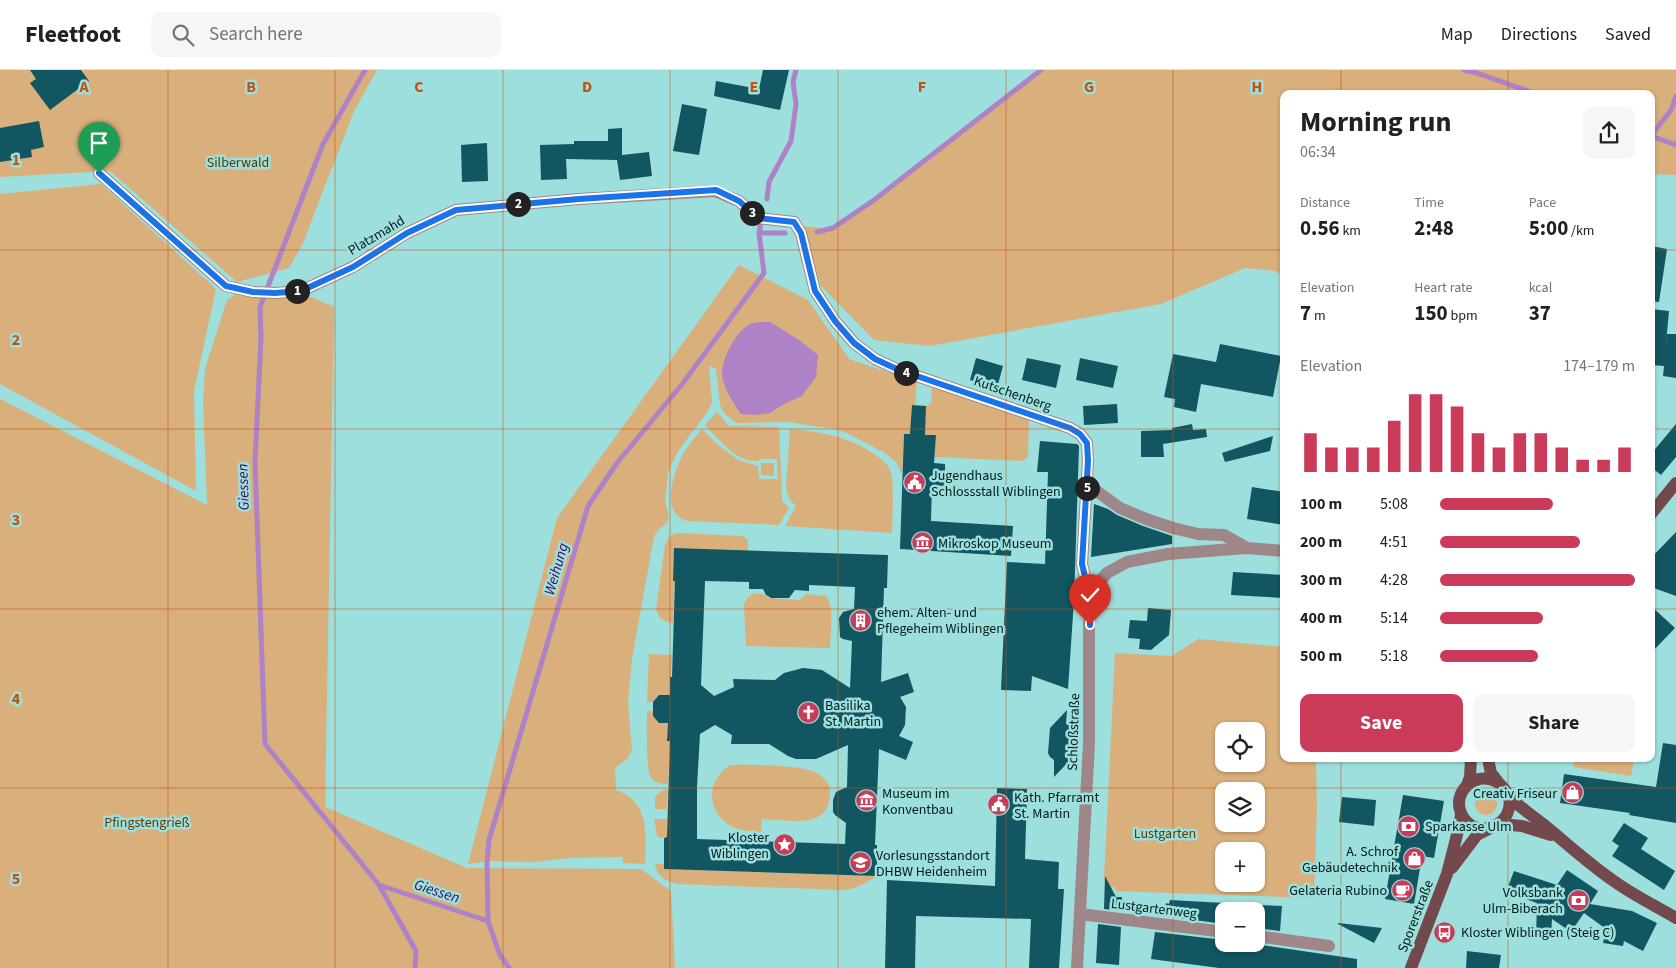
<!DOCTYPE html>
<meta charset="utf-8">
<style>
:root{--surface:#fff;--page:#f6f6f6;--text:#202124;--muted:#757577;--line:#e0e0e0;--accent:#ca3a59}
body{margin:0;font-family:"Source Sans 3",sans-serif;background:var(--page);color:var(--text);height:100vh;display:flex;flex-direction:column;font-size:19px;white-space:nowrap}
*{box-sizing:border-box;margin:0}
p{font-size:16px;color:var(--muted)}
.icon{flex:none;width:28px;height:28px;fill:none;stroke:currentColor;stroke-width:2;stroke-linecap:round;stroke-linejoin:round}
.map{position:relative;flex:1;overflow:hidden}
.panel{position:absolute;left:1280px;top:20px;width:375px;height:672px;display:flex;flex-direction:column;background:var(--surface);border-radius:10px;box-shadow:0 1px 4px #0004}
.panel>*{flex:none}
.buttons{position:absolute;left:1215px;top:652px;display:grid;gap:10px}
.buttons a{display:grid;place-items:center;width:50px;height:50px;border-radius:10px;background:var(--surface);box-shadow:0 1px 4px #0004;font-size:25px}
.pin{position:absolute;display:grid;place-items:center;width:42px;height:42px;color:#fff;margin:-51px -21px;border-radius:50% 50% 50% 0;rotate:-45deg;box-shadow:0 0 5px #0007}
.pin .icon{rotate:45deg}
.km{position:absolute;width:25px;height:25px;margin:-12px;border-radius:50%;background:#222;color:#fff;font-size:14px;line-height:25px;text-align:center}
.round{display:grid;place-items:center;flex:none;width:52px;height:52px;border-radius:10px;background:var(--page)}
.headline{display:flex;align-items:center;justify-content:space-between;height:85px;padding:0 20px}
h1{font-size:28px;font-weight:700;line-height:38px}
.metrics{display:grid;grid-template-columns:repeat(3,1fr);gap:8px;height:85px;padding:5px 20px}
.metrics div{display:grid;align-content:center}
.metrics b{font-size:21px;font-weight:700}
.metrics small{font-size:14px;font-weight:400}
.metrics p{font-size:14px}
.chart{height:140px;padding:10px 20px}
.chart p{display:flex;justify-content:space-between}
.chart svg{width:100%;height:90px;margin-top:5px;stroke:var(--accent);stroke-width:6}
.primary-button{display:flex;gap:10px;margin-top:auto;padding:10px 20px}
.primary-button a{flex:1;height:58px;border-radius:10px;background:var(--accent);color:#fff;font-size:20px;font-weight:700;line-height:58px;text-align:center}
.primary-button a+a{background:var(--page);color:var(--text)}
ul{padding:0 20px;list-style:none;font-size:16px}
li{display:grid;grid-template-columns:80px 60px 1fr;align-items:center;height:38px}
li i{height:12px;border-radius:6px;background:var(--accent)}
header{display:flex;align-items:center;gap:30px;box-sizing:border-box;height:70px;padding:0 25px;background:var(--surface);border-bottom:1px solid var(--line)}
header strong{font-size:24px}
nav{display:flex;gap:28px;margin-inline-start:auto;font-size:18px}
.search{width:350px;height:45px;background:var(--page);display:flex;align-items:center;gap:12px;box-sizing:border-box;padding:0 18px;border-radius:10px;color:var(--muted);font-size:19px}
.map>svg:first-child{display:block}
</style>
<header>
<strong>Fleetfoot</strong>
<div class="search"><svg class="icon" aria-label="search" viewBox="0 0 24 24"><circle cx="10" cy="10" r="6"/><path d="M15 15l6 6"/></svg>Search here</div>
<nav><a>Map</a><a>Directions</a><a>Saved</a></nav>
</header>
<div class="map">
<svg width="1676" height="898" viewBox="0 0 1676 898">
<rect width="100%" height="100%" fill="#9ddfdc"/>
<!-- green -->
<path fill="#d9af7b" fill-rule="evenodd" d="M0,0H377L354,41L303,173L289,198L237,212L110,101L0,107Z
M1041,0H1676V105L1651,104V24H1284V206L1275,201L1245,198L1161,234L930,276L874,270L821,216L801,156L831,159L874,130Z
M101,114L216,219L194,321L196,421L0,314V124Z
M739,195L808,230L849,289L917,312L915,335H912L911,345L917,364H904L902,404L896,392L885,383L845,362L834,359L789,352L736,353L724,343L720,335L716,299L709,295L712,332L708,341L678,381L668,403L665,432L669,446L667,453L660,458L654,466L632,589L628,633L632,681L626,690L615,698L616,720C650,732 646,764 645,794L623,793V787L570,788L534,792L492,791L468,794L557,448ZM802,326L786,333L770,343L741,344Z
M238,223L254,226L311,227L334,237L325,737L467,798L641,799L671,821L675,898H0V329L207,435L203,330L205,299L227,230Z
M932,317L1029,350L1028,387L1023,391L934,387L936,365H924L926,336L931,334Z
M717,342L729,356L779,357L782,431L789,438L779,455L688,451C663,446 671,412 678,395C683,381 693,370 702,359L717,374L738,390L758,396L759,409H778L777,389H759V391C736,393 720,370 705,355Z
M790,359C821,362 848,366 874,384C880,388 888,394 890,400C895,411 892,449 892,463L785,456L796,436L789,429L786,417Z
M761,393H774V406L761,405Z
M676,463L743,466L748,470V481L674,479L673,511H675L673,553L667,552L659,547L656,539L665,475L669,467Z
M755,523L764,524L768,528L800,530L806,524L826,526C835,536 830,564 830,578L746,576L744,534L748,527Z
M1198,569L1284,577V689H1316L1317,737L1314,828L1116,821L1115,817L1109,816L1104,810L1115,583L1172,586ZM1224,661H1256V694H1224ZM1224,721H1256V754H1224ZM1224,781H1256V814H1224Z
M649,584L672,585L670,625H660L653,632H647Z
M647,641H653V646L659,653H668L667,671H670L668,714C661,714 654,713 650,706C646,697 647,654 647,641Z
M1574,689L1634,690L1631,706L1573,697Z
M730,695C748,694 799,695 815,702C823,706 830,713 830,722C831,761 787,750 762,749L761,762C751,761 740,761 731,756C706,742 706,710 730,695Z
M663,720H668L667,739H655V727Z
M1475 734a11 11 0 1 1 22 0a11 11 0 1 1-22 0Z
M654,749H667V767L659,768L657,766Z
M655,794H664V799L877,806C866,813 856,819 843,820L678,814C666,811 657,807 655,794Z"/>
<!-- water -->
<path fill="#ad82c6" d="M770,252L799,270L818,285L816,307L802,326L786,333L770,343L754,345L741,344C733,332 724,320 722,305C721,289 738,256 754,253C759,252 765,252 770,252Z"/>
<g fill="none" stroke-linecap="round" stroke-linejoin="round">
<!-- stream -->
<path stroke="#ad82c6" stroke-width="5" d="M365,0L323,74L260,237L261,269L255,391L265,674L379,815L416,881L415,898
M1464,0L1477,3L1536,24
M1651,66L1671,40L1676,26
M1651,66L1676,75
M767,129L769,112L791,71L796,34L793,12L796,0
M817,162L833,158L874,130L1041,0
M759,163H785
M379,815L488,851
M509,898L500,885L488,851L487,792L489,770L588,436L617,393L683,313L764,203L759,163L761,152"/>
</g>
<!-- building -->
<path fill="#125662" fill-rule="evenodd" d="M30,0H81L89,11L50,40L30,13L36,9Z
M763,0H789L780,40L714,26L716,11L759,19Z
M682,34L707,39L699,85L673,81Z
M39,51L44,77L31,80L32,87L0,92V58Z
M622,58V85L649,82L652,106L620,110L617,90L566,89L567,109L541,110L540,75L574,74V71H608V59Z
M487,73L488,111L462,112L461,75Z
M1651,176L1667,179L1659,232L1651,231Z
M1651,239L1669,241L1665,284L1667,264H1676V308L1663,306L1664,296L1651,295Z
M1220,274L1281,286L1273,327L1201,314L1196,342L1174,337L1175,329L1164,327L1173,284L1216,292Z
M976,288L1003,296L997,318L970,310Z
M1027,288L1061,295L1056,318L1022,310Z
M1080,288L1118,296L1113,318L1076,310Z
M1117,334L1118,353L1084,355L1083,336Z
M912,335L926,336L925,365H936L934,393L945,394V416L932,415L931,451L1013,456L1011,486L900,479L904,364H910Z
M1192,354L1193,360L1206,359L1207,367L1163,374L1164,387H1141V361L1172,360V358Z
M1676,354V387L1661,405L1651,397V384Z
M1273,366L1270,381L1225,392L1222,383Z
M1040,371L1077,374L1079,376L1074,530L1068,619L1032,606L1031,621L1001,620L1007,492L1045,494L1048,402H1037Z
M1252,417L1284,422V455L1247,449Z
M1094,434L1108,439L1117,445L1143,456L1172,466V474L1091,487Z
M1676,462V526L1651,517V488Z
M674,478L888,485L887,518H884L881,612L908,603L914,622L900,627L906,637L905,655L899,666L913,672L906,690L879,679L875,775H877V806L664,799V768L667,767L670,671H667L668,653H659L653,646V632L659,625H670V607H672L675,511H673ZM705,511L749,512V519H763L766,525L771,528H789L795,520L809,521V515L855,517L854,539L843,542L839,548L840,567L843,569L852,571L850,618L822,600L803,598L784,603L775,610L733,609L734,617L714,626L701,615ZM715,655L732,665L731,674H769L788,686L796,689H816L848,675L847,717L836,722L833,730V742L835,745L846,753L845,774L697,769V717L700,664Z
M1233,502L1284,505V528L1231,525Z
M1651,536L1675,558L1651,583Z
M1148,538L1171,540L1169,565L1151,580L1139,579L1140,569L1128,568L1130,550L1147,551Z
M1067,640L1066,654L1073,657L1074,661L1072,685V688L1054,707V690L1050,687L1048,683L1050,658Z
M1663,673L1676,675V753L1629,745L1630,743L1560,733L1564,704L1656,717Z
M997,718L1027,719L1025,789L1059,792L1058,819H1064L1059,898H1029L1031,849L916,846L915,898H885L887,810L995,816Z
M1403,725L1444,731L1434,788L1422,786L1414,834L1385,829Z
M1342,727L1376,730L1374,756L1339,752Z
M1624,753L1648,768L1641,779L1675,801L1664,820L1612,786L1619,776L1612,771Z
M1567,800L1598,821L1590,834L1632,841L1657,853L1643,881L1624,871L1623,876L1603,873L1606,859L1584,843L1571,862L1552,849L1551,868L1536,867L1537,833L1506,822L1514,801L1557,815Z
M1105,806L1116,827H1122L1121,841L1104,839Z
M1170,830L1224,833V854L1165,846L1166,833L1169,834Z
M1256,835L1282,836L1280,861L1256,858Z
M1338,853L1382,858L1374,873L1338,854Z
M1098,854L1121,857L1119,895L1096,893Z
M1155,862L1224,870V874H1254L1357,889V898H1219L1151,889Z
M1467,881L1501,885L1499,898H1466Z"/>
<g fill="none" stroke-linecap="round" stroke-linejoin="round">
<!-- minor -->
<path stroke="#9f8688" stroke-width="12" d="M99,103L226,216L253,222L275,223L301,221L353,197L407,163L456,140L579,129L715,121L739,131L758,148L794,152L801,163L815,221L835,251L854,273L875,289L899,300L1070,358L1080,364L1087,373L1088,391L1082,494L1086,511L1095,517
M1087,414L1120,438L1146,449L1173,458L1198,464L1224,465L1247,478
M1080,844L1224,862
M1256,866L1329,876
M1077,898L1089,673V555L1091,529L1095,517L1107,503L1127,492L1168,484L1247,478L1284,481"/>
<!-- major -->
<path stroke="#73494e" stroke-width="12" d="M1651,444L1676,413
M1488,689L1491,703L1498,712
M1467,715L1470,707L1471,689
M1508,724C1519,755 1473,773 1461,743C1452,722 1475,701 1495,711C1504,715 1506,723 1513,730C1522,739 1533,746 1543,754C1565,772 1587,792 1611,809C1631,824 1654,835 1676,848
M1500,754L1522,756L1551,765
M1452,798L1477,765L1489,759
M1411,898L1447,804L1460,753L1461,743"/>
</g>
<g fill="none" stroke-linecap="round" stroke-linejoin="round">
<defs>
<path id="route" d="M99,103L226,216L253,222L275,223L301,221L353,197L407,163L456,140L579,129L716,120L739,131L758,148L794,152L801,163L815,221L835,251L854,273L875,289L899,300L1070,358L1080,364L1087,373L1088,391L1082,494L1086,511L1095,516L1091,529L1090,555"/>
</defs>
<!-- route casing -->
<use href="#route" stroke="#fff" stroke-width="10"/>
<!-- route -->
<use href="#route" stroke="#1a73e8" stroke-width="6"/>
</g>
<!-- grid -->
<path fill="none" stroke="#c6500e" stroke-width="1" stroke-opacity="0.55" d="M168,0V898M335,0V898M503,0V898M670,0V898M838,0V898M1006,0V898M1173,0V898M1341,0V24M1508,0V24M0,180H1284M1651,180H1676M0,359H1284M1651,359H1676M0,539H1284M1651,539H1676M1341,689V898M1508,689V898M0,718H1676"/>
<!-- icons -->
<defs>
<symbol id="civic-disc" viewBox="-11 -11 22 22"><circle r="9.5" fill="#ca3a59" stroke="#9ddfdc"/><path d="M-.6-6.5H3V-4.5H.6V-3L4-1V1h2V6H-6V1h2V-1L-.6-3ZM-1.2 2.5V6h2.4V2.5Z" fill="#fff"/></symbol>
<symbol id="museum-disc" viewBox="-11 -11 22 22"><circle r="9.5" fill="#ca3a59" stroke="#9ddfdc"/><path d="M0-6L6-3V-2H-6V-3ZM-5-1h2V3h-2ZM-1-1h2V3h-2ZM3-1h2V3H3ZM-6 4H6V6H-6Z" fill="#fff"/></symbol>
<symbol id="building-disc" viewBox="-11 -11 22 22"><circle r="9.5" fill="#ca3a59" stroke="#9ddfdc"/><path d="M-4-6H4V6H1V3H-1V6H-4ZM-2.5-4.3h1.7v1.8h-1.7ZM.8-4.3h1.7v1.8H.8ZM-2.5-1h1.7V.8h-1.7ZM.8-1h1.7V.8H.8Z" fill="#fff"/></symbol>
<symbol id="church-disc" viewBox="-11 -11 22 22"><circle r="9.5" fill="#ca3a59" stroke="#9ddfdc"/><path d="M-1.2-6h2.4v3.5h3.3v2.4h-3.3V6h-2.4V-.1h-3.3v-2.4h3.3Z" fill="#fff"/></symbol>
<symbol id="shop-disc" viewBox="-11 -11 22 22"><circle r="9.5" fill="#ca3a59" stroke="#9ddfdc"/><path d="M-5-2.5h2.3a2.7 3.5 0 0 1 5.4 0H5L5.5 6h-11ZM-1.5-2.5h3a1.5 2.3 0 0 0-3 0Z" fill="#fff"/></symbol>
<symbol id="bank-disc" viewBox="-11 -11 22 22"><circle r="9.5" fill="#ca3a59" stroke="#9ddfdc"/><path d="M-6-4H6V4H-6ZM0-2.3a2.3 2.3 0 1 0 0 4.6a2.3 2.3 0 1 0 0-4.6Z" fill="#fff"/></symbol>
<symbol id="sight-disc" viewBox="-11 -11 22 22"><circle r="9.5" fill="#ca3a59" stroke="#9ddfdc"/><path d="M0-6L1.8-2.2L6-1.7L2.9 1.2L3.7 5.4L0 3.3L-3.7 5.4L-2.9 1.2L-6-1.7L-1.8-2.2Z" fill="#fff"/></symbol>
<symbol id="university-disc" viewBox="-11 -11 22 22"><circle r="9.5" fill="#ca3a59" stroke="#9ddfdc"/><path d="M0-5L7-2L0 1L-7-2ZM-4 1L0 2.5L4 1V4Q0 6-4 4Z" fill="#fff"/></symbol>
<symbol id="cafe-disc" viewBox="-11 -11 22 22"><circle r="9.5" fill="#ca3a59" stroke="#9ddfdc"/><path d="M-5.5-4.5H6V0H3Q3 3.5 0 3.5H-2.5Q-5.5 3.5-5.5 0ZM3-3.2v2h1.7v-2ZM-6 4.5H4V6H-6Z" fill="#fff"/></symbol>
<symbol id="bus-disc" viewBox="-11 -11 22 22"><circle r="9.5" fill="#ca3a59" stroke="#9ddfdc"/><path d="M-5-6H5V4H4V6H2V4H-2V6H-4V4H-5ZM-3.5-4V0h7V-4ZM-3.5 1.2v1.5H-2V1.2ZM2 1.2v1.5H3.5V1.2Z" fill="#fff"/></symbol>
</defs>
<g fill-rule="evenodd">
<use href="#civic-disc" x="902" y="400" width="25" height="25"/>
<use href="#museum-disc" x="910" y="460" width="25" height="25"/>
<use href="#building-disc" x="848" y="538" width="25" height="25"/>
<use href="#church-disc" x="796" y="630" width="25" height="25"/>
<use href="#shop-disc" x="1560" y="710" width="25" height="25"/>
<use href="#museum-disc" x="854" y="718" width="25" height="25"/>
<use href="#civic-disc" x="986" y="722" width="25" height="25"/>
<use href="#bank-disc" x="1396" y="744" width="25" height="25"/>
<use href="#sight-disc" x="772" y="762" width="25" height="25"/>
<use href="#shop-disc" x="1402" y="776" width="25" height="25"/>
<use href="#university-disc" x="848" y="780" width="25" height="25"/>
<use href="#cafe-disc" x="1390" y="808" width="25" height="25"/>
<use href="#bank-disc" x="1566" y="818" width="25" height="25"/>
<use href="#bus-disc" x="1432" y="850" width="25" height="25"/>
</g>
<g text-anchor="middle" stroke-width="5" stroke-linejoin="round" paint-order="stroke">
<!-- park labels -->
<g font-size="14" fill="#5d3a00" stroke="#9ddfdc">
<text x="238" y="97">Silberwald</text>
<text x="147" y="757">Pfingstengrieß</text>
<text x="1165" y="768">Lustgarten</text>
</g>
<!-- street labels -->
<g font-size="14" fill="#021c1c" stroke="#9ddfdc">
<text transform="translate(376 165) rotate(-31)" y="5">Platzmahd</text>
<text transform="translate(1013 323) rotate(19)" y="5">Kutschenberg</text>
<text transform="translate(1073 662) rotate(-88)" y="5">Schloßstraße</text>
<text transform="translate(1154 838) rotate(7)" y="5">Lustgartenweg</text>
<text transform="translate(1415 846) rotate(-69)" y="5">Sporerstraße</text>
</g>
<!-- poi labels -->
<g font-size="14" fill="#021c1c" stroke="#9ddfdc" text-anchor="start">
<text x="931" y="410">Jugendhaus<tspan x="931" dy="16">Schlossstall Wiblingen</tspan></text>
<text x="938" y="478">Mikroskop Museum</text>
<text x="877" y="547">ehem. Alten- und<tspan x="877" dy="16">Pflegeheim Wiblingen</tspan></text>
<text x="825" y="640">Basilika<tspan x="825" dy="16">St. Martin</tspan></text>
<text x="882" y="728">Museum im<tspan x="882" dy="16">Konventbau</tspan></text>
<text x="1557" y="728" text-anchor="end">Creativ Friseur</text>
<text x="1014" y="732">Kath. Pfarramt<tspan x="1014" dy="16">St. Martin</tspan></text>
<text x="1425" y="761">Sparkasse Ulm</text>
<text x="769" y="772" text-anchor="end">Kloster<tspan x="769" dy="16">Wiblingen</tspan></text>
<text x="1398" y="786" text-anchor="end">A. Schrof<tspan x="1398" dy="16">Gebäudetechnik</tspan></text>
<text x="876" y="790">Vorlesungsstandort<tspan x="876" dy="16">DHBW Heidenheim</tspan></text>
<text x="1387" y="825" text-anchor="end">Gelateria Rubino</text>
<text x="1563" y="827" text-anchor="end">Volksbank<tspan x="1563" dy="16">Ulm-Biberach</tspan></text>
<text x="1461" y="867">Kloster Wiblingen (Steig C)</text>
</g>
<!-- water labels -->
<g font-size="15" font-style="italic" fill="#400259" stroke="#9ddfdc">
<text transform="translate(243 417) rotate(-92)" y="5">Giessen</text>
<text transform="translate(556 499) rotate(-74)" y="5">Weihung</text>
<text transform="translate(437 821) rotate(18)" y="5">Giessen</text>
</g>
</g>
<g font-size="16" text-anchor="middle" font-weight="bold" fill="#c6500e" stroke="#9ddfdc" stroke-width="5" stroke-linejoin="round" paint-order="stroke">
<text x="84" y="22">A</text>
<text x="251" y="22">B</text>
<text x="419" y="22">C</text>
<text x="587" y="22">D</text>
<text x="754" y="22">E</text>
<text x="922" y="22">F</text>
<text x="1089" y="22">G</text>
<text x="1257" y="22">H</text>
<text x="16" y="95">1</text>
<text x="16" y="275">2</text>
<text x="16" y="455">3</text>
<text x="16" y="634">4</text>
<text x="16" y="814">5</text>
</g>
</svg>
<div class="buttons">
<a><svg class="icon" aria-label="locate" viewBox="0 0 24 24"><circle cx="12" cy="12" r="6"/><path d="M12 2v4M12 18v4M2 12h4M18 12h4"/></svg></a>
<a><svg class="icon" aria-label="layers" viewBox="0 0 24 24"><path d="M12 4l9 5-9 5-9-5zM3 14l9 5 9-5"/></svg></a>
<a>+</a>
<a>−</a>
</div>
<div class="pin" style="left:99px;top:103px;background:#1e9e55"><svg class="icon" aria-label="arrive" viewBox="0 0 24 24"><path d="M6 21V4h12l-3 4 3 4H6"/></svg></div>
<div class="pin" style="left:1090px;top:555px;background:#d93025"><svg class="icon" aria-label="check" viewBox="0 0 24 24"><path d="M5 12l5 5 9-10"/></svg></div>
<b class="km" style="left:297px;top:221px">1</b>
<b class="km" style="left:518px;top:134px">2</b>
<b class="km" style="left:752px;top:143px">3</b>
<b class="km" style="left:906px;top:303px">4</b>
<b class="km" style="left:1087px;top:418px">5</b>
<section class="panel">
<div class="headline"><div><h1>Morning run</h1><p>06:34</p></div><a class="round"><svg class="icon" aria-label="share" viewBox="0 0 24 24"><path d="M12 15V3M7 8l5-5 5 5M5 13v7h14v-7"/></svg></a></div>
<div class="metrics">
<div><p>Distance</p><b>0.56<small> km</small></b></div>
<div><p>Time</p><b>2:48</b></div>
<div><p>Pace</p><b>5:00<small> /km</small></b></div>
</div>
<div class="metrics">
<div><p>Elevation</p><b>7<small> m</small></b></div>
<div><p>Heart rate</p><b>150<small> bpm</small></b></div>
<div><p>kcal</p><b>37</b></div>
</div>
<div class="chart"><p><span>Elevation</span>174–179 m</p>
<svg viewBox="0 0 160 44" preserveAspectRatio="none"><path d="M5 44V25M15 44V32M25 44V32M35 44V32M45 44V19M55 44V6M65 44V6M75 44V12M85 44V25M95 44V32M105 44V25M115 44V25M125 44V32M135 44V38M145 44V38M155 44V32"/></svg>
</div>
<ul>
<li><b>100 m</b>5:08<i style="width:58%"></i></li>
<li><b>200 m</b>4:51<i style="width:72%"></i></li>
<li><b>300 m</b>4:28<i style="width:100%"></i></li>
<li><b>400 m</b>5:14<i style="width:53%"></i></li>
<li><b>500 m</b>5:18<i style="width:50%"></i></li>
</ul>
<div class="primary-button"><a>Save</a><a>Share</a></div>
</section>
</div>
